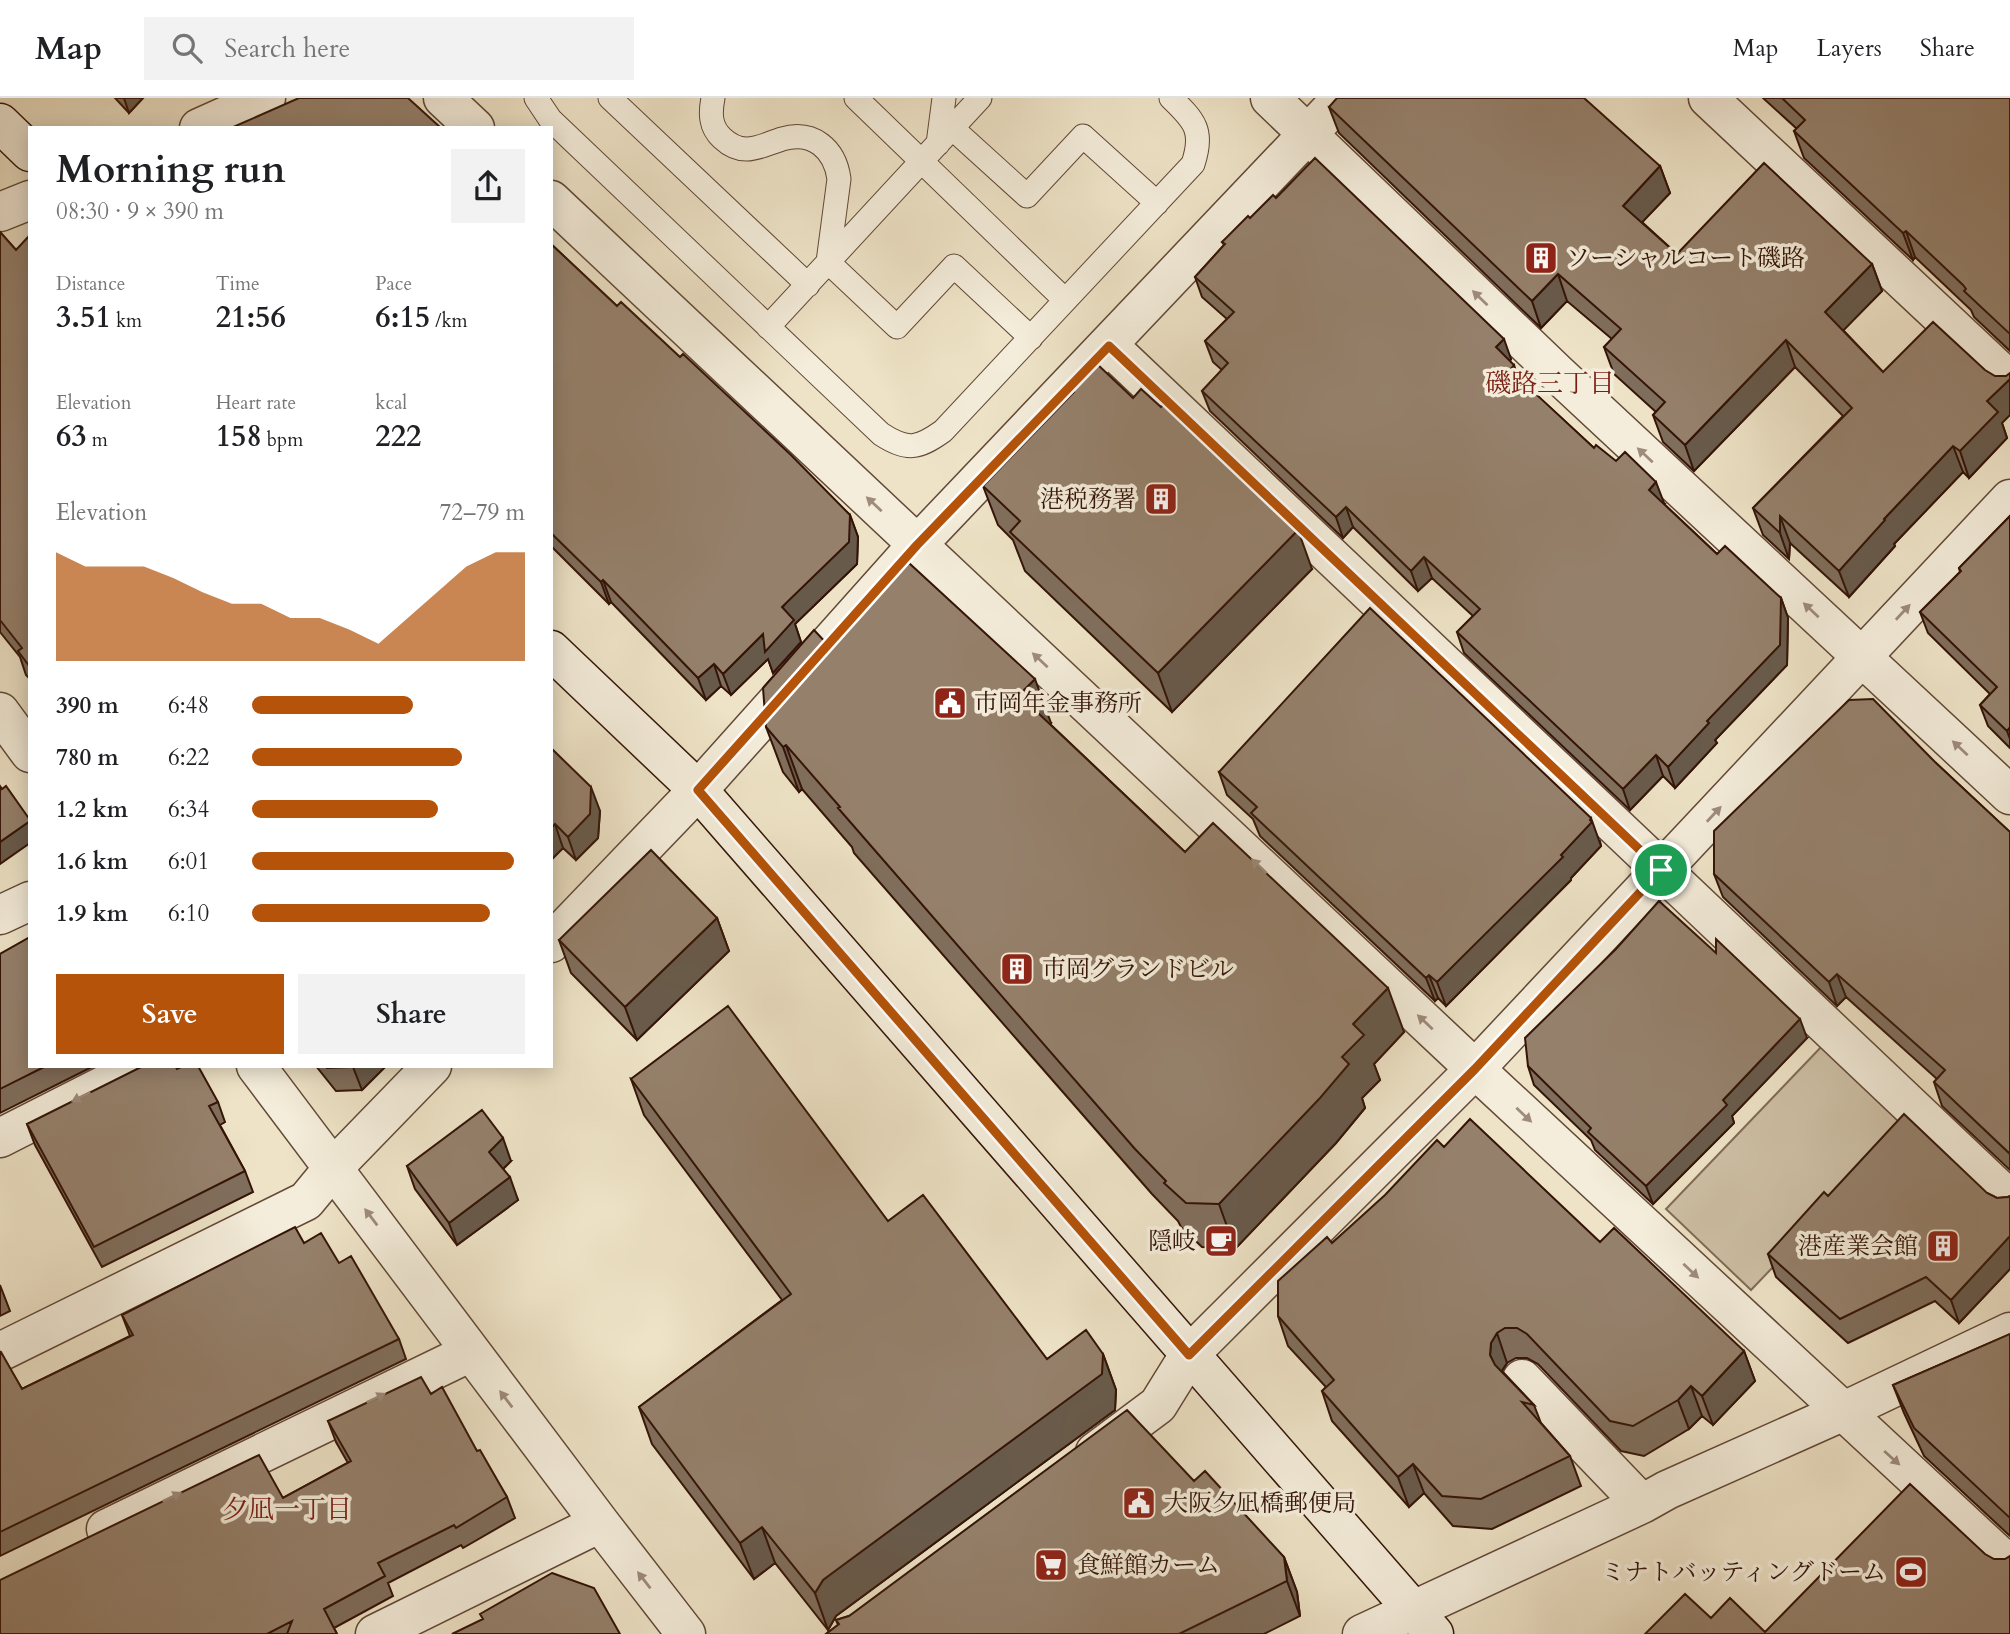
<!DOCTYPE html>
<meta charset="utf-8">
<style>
:root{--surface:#fff;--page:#f2f2f2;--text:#202124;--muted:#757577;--line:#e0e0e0;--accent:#b45309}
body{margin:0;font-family:Cardo,"Noto Serif JP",serif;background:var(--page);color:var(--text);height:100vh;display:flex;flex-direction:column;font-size:26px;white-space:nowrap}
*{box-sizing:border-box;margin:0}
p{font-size:23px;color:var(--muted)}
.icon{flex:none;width:38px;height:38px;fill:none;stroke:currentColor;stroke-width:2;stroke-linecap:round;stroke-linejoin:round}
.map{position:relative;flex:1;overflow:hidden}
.sheet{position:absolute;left:28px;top:28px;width:525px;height:942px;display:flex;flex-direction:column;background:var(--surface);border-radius:0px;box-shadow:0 4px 18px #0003}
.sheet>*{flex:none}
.pin{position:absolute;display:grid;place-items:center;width:60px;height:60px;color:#fff;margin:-30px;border:4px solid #fff;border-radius:50%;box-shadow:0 2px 7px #0007}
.round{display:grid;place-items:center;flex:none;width:74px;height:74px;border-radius:0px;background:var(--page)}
.overview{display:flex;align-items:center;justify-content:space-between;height:119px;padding:0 28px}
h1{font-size:38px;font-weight:700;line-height:52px}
.stats{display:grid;grid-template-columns:repeat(3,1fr);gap:10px;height:119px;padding:7px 28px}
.stats div{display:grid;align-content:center}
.stats b{font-size:30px;font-weight:700}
.stats small{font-size:19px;font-weight:400}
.stats p{font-size:19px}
.chart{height:196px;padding:14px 28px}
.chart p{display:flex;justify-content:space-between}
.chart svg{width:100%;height:126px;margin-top:7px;fill:var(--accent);opacity:.7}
.cta{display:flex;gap:14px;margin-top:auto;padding:14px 28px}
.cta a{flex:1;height:80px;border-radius:0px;background:var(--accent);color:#fff;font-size:28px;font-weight:700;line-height:80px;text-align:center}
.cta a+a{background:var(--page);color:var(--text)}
ul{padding:0 28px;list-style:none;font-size:23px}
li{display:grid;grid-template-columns:112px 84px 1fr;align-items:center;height:52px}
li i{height:18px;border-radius:9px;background:var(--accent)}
header{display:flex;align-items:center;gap:42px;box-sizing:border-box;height:98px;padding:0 35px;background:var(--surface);border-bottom:2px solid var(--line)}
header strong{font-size:33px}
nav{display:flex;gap:38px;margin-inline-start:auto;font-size:24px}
.search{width:490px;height:63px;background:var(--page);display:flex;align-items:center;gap:18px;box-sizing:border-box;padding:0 24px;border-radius:0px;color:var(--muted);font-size:26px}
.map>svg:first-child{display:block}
</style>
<header>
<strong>Map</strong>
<div class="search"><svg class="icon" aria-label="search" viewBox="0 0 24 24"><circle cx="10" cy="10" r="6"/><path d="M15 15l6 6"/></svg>Search here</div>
<nav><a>Map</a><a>Layers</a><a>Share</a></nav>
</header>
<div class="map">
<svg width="2010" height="1536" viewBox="0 0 2010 1536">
<rect width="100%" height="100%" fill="#eee3c7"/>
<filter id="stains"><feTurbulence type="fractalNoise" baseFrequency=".00286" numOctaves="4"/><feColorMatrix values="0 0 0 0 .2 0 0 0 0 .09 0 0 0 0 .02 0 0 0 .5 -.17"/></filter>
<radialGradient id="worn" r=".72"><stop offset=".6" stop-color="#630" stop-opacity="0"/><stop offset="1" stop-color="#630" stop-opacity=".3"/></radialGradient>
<!-- green -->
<path fill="#cec0a6" stroke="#816a56" stroke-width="2" d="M1824,946L1909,1027L1751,1192L1666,1111Z"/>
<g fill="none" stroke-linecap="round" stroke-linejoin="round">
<defs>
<path id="lane" d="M536,0L550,21L881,336C907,353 918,351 943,333L1193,66C1204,33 1195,23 1171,0
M610,0L808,187
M713,0C710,15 710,29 722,40C743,60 760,48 782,41C813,32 835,51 839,81L828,164L897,229L954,168L1031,240
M856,0L1065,202
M952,30L1027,98L1083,38L1157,105
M938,46L944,0
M768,229L980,0"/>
<path id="street" d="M443,0L475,30
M1270,0L1558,276L2010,697
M1708,0L2010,283
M199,30L266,0
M551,102L1475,971L2010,1468
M0,114L30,102
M1109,248L2010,1102
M0,614L30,655
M0,817L30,803
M551,845L698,692L917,447L1342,0
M256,968L600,1425L686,1536
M0,1040L142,968
M0,1254L306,1103L334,1069L432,968
M1522,1281L1642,1406
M1095,1354L1158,1307L1189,1257L1475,971L2010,401
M106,1431L471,1254
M375,1536L600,1425
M1362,1536L1642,1406L1667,1392L1842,1314L2010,1234"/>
<path id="secondary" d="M0,25L30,54
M551,552L698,692L1434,1536"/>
</defs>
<!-- lane casing -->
<use href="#lane" stroke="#624837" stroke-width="25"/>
<!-- street casing -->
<use href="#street" stroke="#624837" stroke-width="41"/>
<!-- secondary casing -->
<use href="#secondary" stroke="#341407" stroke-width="41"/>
<!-- lane -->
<use href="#lane" stroke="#f4eddb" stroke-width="23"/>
<!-- street -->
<use href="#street" stroke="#f4eddb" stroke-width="38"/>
<!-- secondary -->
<use href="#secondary" stroke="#f4eddb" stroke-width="38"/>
</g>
<!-- wall -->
<path fill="#806e5c" stroke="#341407" stroke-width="2" d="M115,0H143L129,15Z
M1763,0H2010V253L1974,219L1971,212L1915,159L1913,162L1804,60L1794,33L1797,31Z
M1329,9L1660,68L1670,95L1642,124L1677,156L1872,166L1882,193L1843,232L1883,274L2002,325L2007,340L1969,380L1963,374L1894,446L1895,448L1849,499L1790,445L1789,461L1763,437L1753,410L1843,318L1795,269L1694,373L1663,344L1653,317L1656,314L1614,276L1604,249L1612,241L1567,203L1541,230L1339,35Z
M1276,100L1511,261L1510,263L1518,280L1594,350L1664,405H1663L1717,456L1781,500L1788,520L1787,567L1715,642L1717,645L1675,690L1663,678L1630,712L1464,555L1457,534L1473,518L1432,480L1418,493L1353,429L1343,440L1210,313L1202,293L1222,272L1213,264L1205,243L1227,221L1202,199L1195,179L1224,147L1222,144Z
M0,134L16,152L30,139V581L26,577L20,559L0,534Z
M551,146L617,208L850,417L858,439L857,466L795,526L801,544L773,575L768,561L731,597L721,588L706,602L611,504L609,506L551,448Z
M1071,291L1312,471L1172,614L1025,473L1013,442L998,427L983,388L1073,296Z
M2010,418V650L1988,628L1980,607L1990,596L1928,535L1920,514L1960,474L1959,470Z
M830,549L1051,625L1050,626L1185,754L1404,934L1374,966L1380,982L1362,1000L1365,1010L1336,1045L1235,1151L1202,1149L1181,1129L1178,1123L1152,1096L854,755L852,749L802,691L799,694L783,674L766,629Z
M551,650L600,713L598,740L576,762L563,750L551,762Z
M1936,665L2010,734V1072L1942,1008L1934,984L1937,981L1846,899L1837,908L1723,799L1714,776Z
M1219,674L1600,743L1601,748L1571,780V782L1446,908L1438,900L1435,903L1260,738L1253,721L1227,697Z
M717,820L729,853L637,942L571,875L559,842Z
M0,856L30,968H94L0,1015Z
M1807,940L1732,1018L1734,1025L1653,1106L1595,1052L1591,1042L1534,987L1528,968Z
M316,968H386L362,992L336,993Z
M177,971L218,1004L225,1024L220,1027L245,1073L253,1094L102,1169L35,1047L27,1026Z
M631,981L888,1123L1047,1261L1103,1256L1116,1292L1115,1312L836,1518L828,1532L775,1465L754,1481L652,1346L639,1309L782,1202L644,1017Z
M1444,1049L1600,1144L1744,1253L1755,1283L1713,1327L1702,1318L1689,1331L1644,1358L1621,1353L1538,1266L1527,1260H1516L1507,1265L1502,1273L1534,1307L1541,1325L1570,1358L1581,1388L1492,1431L1453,1428L1424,1395L1409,1409L1332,1323L1322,1293L1326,1289L1288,1248L1278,1218L1332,1145Z
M511,1063L503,1071L518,1102L457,1147L415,1091L407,1068Z
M1987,1095L1997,1100L2008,1099L2010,1098V1171L1959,1225L1935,1203L1848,1245L1776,1179L1768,1156L1828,1098Z
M304,1145L339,1165L399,1241L406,1261L0,1458V1254L22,1291L130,1238L122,1217Z
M0,1187L10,1213L0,1218Z
M2010,1236V1438L1924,1358L1904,1315L1893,1287Z
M431,1296L477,1353L507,1399L515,1420L463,1450L461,1447L388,1485L393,1498L334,1530L337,1536H0L283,1400L348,1365L336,1344L328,1323Z
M1194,1383L1284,1459L1297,1494L1300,1518L1264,1536H826L838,1527L836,1522L849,1518Z"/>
<!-- shaded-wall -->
<path fill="#685a4b" stroke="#341407" stroke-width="2" d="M124,0H143L129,15Z
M1660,68L1670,95L1633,134L1623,108Z
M1906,133L1915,159L1913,162L1903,135Z
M1872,166L1882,193L1835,241L1825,214Z
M1558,176L1567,203L1541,230L1532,203Z
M1504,241L1511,261L1503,270L1496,249Z
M1786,242L1795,269L1694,373L1685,347Z
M1514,267L1521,288L1510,272Z
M2010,281V317L2002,325L2007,340L1969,380L1960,353L1987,303Z
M1953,348L1963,374L1894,446L1895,448L1849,499L1839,473L1884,421Z
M1656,384L1664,405L1656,412L1649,392Z
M1346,409L1353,429L1343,440L1336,419Z
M850,417L858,439L857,466L795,526L801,544L773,575L768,561L731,597L723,576L763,536Z
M1780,418L1790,445L1789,461L1780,435Z
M1298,432L1312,471L1172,614L1158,575Z
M1424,459L1432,480L1418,493L1411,473Z
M603,482L611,504L609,506L601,484Z
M1781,500L1788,520L1787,567L1715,642L1717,645L1675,690L1668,669L1707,623Z
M714,566L721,588L706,602L698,580Z
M1035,581L1051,625L1035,642L1019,597Z
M2010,629V641L2007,633Z
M786,647L802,691L799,694L783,649Z
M1656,657L1663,678L1630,712L1623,691Z
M591,689L600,713L598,740L576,762L568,739Z
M1591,720L1601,748L1571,780V782L1446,908L1437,884L1561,757Z
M30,723V745L0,766V744Z
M555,726L563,750L551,762V730Z
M717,820L729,853L637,942L625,909Z
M1837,876L1846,899L1837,908L1829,884Z
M1429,877L1438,900L1435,903L1426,880Z
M1388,890L1404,934L1374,966L1380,982L1362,1000L1365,1010L1336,1045L1235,1151L1219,1106L1342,959L1353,926Z
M1800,921L1807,940L1732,1018L1734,1025L1653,1106L1646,1088L1723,1002Z
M354,968H386L362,992L353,969Z
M503,1040L511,1063L497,1077L489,1054Z
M510,1079L518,1102L457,1147L449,1125Z
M2010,1138V1171L1959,1225L1951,1202Z
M1497,1235L1507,1265L1501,1274V1287L1490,1257L1491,1245Z
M1744,1253L1755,1283L1713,1327L1702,1298Z
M1103,1256L1116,1292L1115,1312L836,1518L828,1532L815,1495L823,1482Z
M1691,1288L1702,1318L1689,1331L1678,1302Z
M1413,1366L1424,1395L1409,1409L1398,1379Z
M762,1429L775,1465L754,1481L740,1445Z
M1284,1459L1297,1494L1300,1518L1287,1483Z"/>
<!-- building -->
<path fill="#95806b" stroke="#341407" stroke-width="2" d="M299,0H408L441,30H231Z
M1337,0H1584L1660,68L1623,108L1677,156L1764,65L1872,166L1825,214L1883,274L1933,224L1985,272L1995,278H2006L2010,275V281L1987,303L1998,314L1960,353L1953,348L1884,421L1885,422L1839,473L1780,418V435L1753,410L1852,310L1786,242L1685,347L1653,317L1665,304L1604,249L1621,231L1558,176L1532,203L1329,9Z
M1782,0H2010V236L1964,193L1966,191L1963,187L1906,133L1903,135L1794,33L1805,22Z
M1315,60L1504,241L1496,249L1514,267L1510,272L1594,350L1596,347L1616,363L1625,354L1656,384L1649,392L1717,456L1725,448L1781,500L1780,547L1707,623L1709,625L1668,669L1656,657L1623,691L1457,534L1480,511L1424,459L1411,473L1346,409L1336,419L1202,293L1228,265L1205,243L1234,214L1195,179L1225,146L1222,144L1248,118L1250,120L1273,97L1276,100Z
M0,134L16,152L29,138L30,139V569L18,553L22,550L0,522Z
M551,146L617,208L621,204L680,259L683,256L791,357L850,417L849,444L782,509L794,522L765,554L763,536L723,576L714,566L698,580L603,482L601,484L551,435Z
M1096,265L1133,300L1141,291L1161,309L1165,305L1298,432L1158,575L1010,434L1020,423L983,388L1074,294L1071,291Z
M2010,418V629L2007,633L1980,607L1997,589L1920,514L1961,473L1959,470Z
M909,465L1035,581L1019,597L1185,754L1213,725L1388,890L1353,926L1364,937L1342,959L1349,966L1320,1000L1219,1106L1186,1105L1164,1085L1166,1083L1135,1051L838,710L840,709L786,647L783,649L766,629L763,590L814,532L830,549Z
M1370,510L1591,720L1590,722L1592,724L1561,757L1563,759L1437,884L1429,877L1426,880L1251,715L1257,709L1219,674Z
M1873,601L1936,665L2010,734V1056L1934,984L1945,972L1837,876L1829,884L1714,776V733L1849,602Z
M551,650L591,689L590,716L568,739L555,726L551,730Z
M0,688L2,691L6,688L30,722V723L0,744Z
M651,752L717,820L625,909L559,842Z
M1659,803L1716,855V841L1800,921L1723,1002L1727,1007L1646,1088L1588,1034L1591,1030L1528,968L1525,940L1616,851Z
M30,839V968H46L0,991V856Z
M728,908L888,1123L923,1097L1047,1261L1086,1232L1103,1256L1102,1276L823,1482L815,1495L762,1429L740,1445L639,1309L791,1196L631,981Z
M143,968H175L177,971L183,968H198L218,1004L209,1008L245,1073L94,1149L27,1026Z
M326,968H354L353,969L327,970Z
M482,1012L503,1040L489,1054L510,1079L449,1125L407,1068Z
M1904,1016L1987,1095L1997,1100L2008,1099L2010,1098V1138L1951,1202L1926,1179L1840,1221L1768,1156L1824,1094L1828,1098Z
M1470,1021L1600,1144L1614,1130L1744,1253L1702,1298L1691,1288L1678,1302L1633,1328L1610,1323L1527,1236L1517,1230H1505L1497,1235L1491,1245L1490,1257L1495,1267L1534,1307L1522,1304L1570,1358L1481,1401L1442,1398L1413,1366L1398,1379L1322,1293L1334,1282L1278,1218V1183L1327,1139L1332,1145L1385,1097L1437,1042L1444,1049Z
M295,1129L304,1145L321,1135L339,1165L351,1158L399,1241L0,1434V1254H1L22,1291L133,1237L122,1217Z
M2010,1236V1420L1914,1330L1893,1287Z
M421,1279L431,1296L442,1289L477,1353L480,1352L507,1399L456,1430L454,1427L378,1465L385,1478L324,1511L337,1536H287L292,1523L267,1536H0V1482L259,1357L283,1400L351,1363L328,1323Z
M1127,1312L1194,1383L1205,1373L1284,1459L1287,1483L1179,1536H826L839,1526L836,1522L849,1518Z
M1910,1386L1985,1456L1994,1461H2005L2010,1458V1536H1645L1685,1496L1711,1520L1730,1500L1765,1534Z
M552,1475L594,1490L620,1536H452L483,1521L480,1516Z"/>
<!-- one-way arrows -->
<defs><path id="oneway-solid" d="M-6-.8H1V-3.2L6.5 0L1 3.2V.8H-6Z" transform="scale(1.75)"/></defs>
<g fill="#9e8b7c">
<use href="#oneway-solid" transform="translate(1480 200) rotate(-136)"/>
<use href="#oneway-solid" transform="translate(1645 357) rotate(-137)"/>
<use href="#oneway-solid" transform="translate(874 406) rotate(-137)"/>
<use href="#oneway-solid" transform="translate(1811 512) rotate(-137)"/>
<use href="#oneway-solid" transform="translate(1903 514) rotate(-47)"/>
<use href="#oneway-solid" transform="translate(1040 562) rotate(-137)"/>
<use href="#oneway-solid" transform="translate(1960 650) rotate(-137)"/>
<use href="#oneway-solid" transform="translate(1714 716) rotate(-47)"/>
<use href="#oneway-solid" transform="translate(1259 768) rotate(-137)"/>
<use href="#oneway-solid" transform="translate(1425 924) rotate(-137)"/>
<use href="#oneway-solid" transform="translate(81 999) rotate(153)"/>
<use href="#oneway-solid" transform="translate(1524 1017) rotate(43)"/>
<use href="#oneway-solid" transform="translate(371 1119) rotate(-127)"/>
<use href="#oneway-solid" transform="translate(1691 1173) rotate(43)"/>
<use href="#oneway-solid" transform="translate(376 1300) rotate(-26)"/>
<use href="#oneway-solid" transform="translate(506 1301) rotate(-127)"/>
<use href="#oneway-solid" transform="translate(1892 1360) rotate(42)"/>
<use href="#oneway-solid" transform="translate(172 1399) rotate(-26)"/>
<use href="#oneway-solid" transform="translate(644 1482) rotate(-128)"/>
</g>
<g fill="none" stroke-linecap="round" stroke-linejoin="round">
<defs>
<path id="route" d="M1109,248L1661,772L1475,971L1189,1257L698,692L917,447Z"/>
</defs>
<!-- route casing -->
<use href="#route" stroke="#fff" stroke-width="14"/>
<!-- route -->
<use href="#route" stroke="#b45309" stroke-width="9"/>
</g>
<!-- icons -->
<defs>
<symbol id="building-square" viewBox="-11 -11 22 22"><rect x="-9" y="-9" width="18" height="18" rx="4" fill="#8f2418" stroke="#f4eddb"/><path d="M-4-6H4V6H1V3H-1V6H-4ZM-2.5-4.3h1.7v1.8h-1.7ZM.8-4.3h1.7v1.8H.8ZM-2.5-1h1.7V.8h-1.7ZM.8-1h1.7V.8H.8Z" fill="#fff"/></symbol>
<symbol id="civic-square" viewBox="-11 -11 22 22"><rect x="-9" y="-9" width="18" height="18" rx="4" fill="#8f2418" stroke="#f4eddb"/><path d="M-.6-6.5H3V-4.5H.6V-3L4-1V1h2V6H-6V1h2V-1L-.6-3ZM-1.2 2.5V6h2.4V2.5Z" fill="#fff"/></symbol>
<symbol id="cafe-square" viewBox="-11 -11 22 22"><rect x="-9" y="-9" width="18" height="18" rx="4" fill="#8f2418" stroke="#f4eddb"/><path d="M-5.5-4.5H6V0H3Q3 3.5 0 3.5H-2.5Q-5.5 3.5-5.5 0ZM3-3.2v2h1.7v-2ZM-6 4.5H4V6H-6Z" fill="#fff"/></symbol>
<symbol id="supermarket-square" viewBox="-11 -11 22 22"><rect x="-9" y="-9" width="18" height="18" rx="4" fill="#8f2418" stroke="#f4eddb"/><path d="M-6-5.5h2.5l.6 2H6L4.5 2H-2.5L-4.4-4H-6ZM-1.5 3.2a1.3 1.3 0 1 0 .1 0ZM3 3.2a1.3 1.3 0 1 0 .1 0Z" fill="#fff"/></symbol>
<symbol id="stadium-square" viewBox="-11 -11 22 22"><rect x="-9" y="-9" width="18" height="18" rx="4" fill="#8f2418" stroke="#f4eddb"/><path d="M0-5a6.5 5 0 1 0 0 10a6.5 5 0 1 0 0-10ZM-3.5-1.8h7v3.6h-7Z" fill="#fff"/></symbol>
</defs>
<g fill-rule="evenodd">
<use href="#building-square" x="1522" y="141" width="38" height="38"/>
<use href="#building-square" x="1142" y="382" width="38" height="38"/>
<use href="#civic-square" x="931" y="586" width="38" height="38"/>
<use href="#building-square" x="998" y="852" width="38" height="38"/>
<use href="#cafe-square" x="1202" y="1124" width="38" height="38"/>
<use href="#building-square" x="1924" y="1129" width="38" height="38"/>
<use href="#civic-square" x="1120" y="1386" width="38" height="38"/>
<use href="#supermarket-square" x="1032" y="1448" width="38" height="38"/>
<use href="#stadium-square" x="1892" y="1455" width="38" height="38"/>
</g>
<g text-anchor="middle" stroke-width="7" stroke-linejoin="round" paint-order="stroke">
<!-- poi labels -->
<g font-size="24" fill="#341407" stroke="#f4eddb" text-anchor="start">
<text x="1566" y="168">ソーシャルコート磯路</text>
<text x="1136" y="409" text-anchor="end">港税務署</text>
<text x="974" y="613">市岡年金事務所</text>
<text x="1042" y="879">市岡グランドビル</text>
<text x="1196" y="1151" text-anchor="end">隠岐</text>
<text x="1918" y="1156" text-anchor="end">港産業会館</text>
<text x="1164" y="1413">大阪夕凪橋郵便局</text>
<text x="1076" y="1475">食鮮館カーム</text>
<text x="1886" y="1482" text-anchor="end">ミナトバッティングドーム</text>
</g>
<!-- neighbourhood labels -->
<g font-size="26" fill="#7a1f14" stroke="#f4eddb">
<text x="1550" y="294">磯路三丁目</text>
<text x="287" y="1420">夕凪一丁目</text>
</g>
</g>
<rect width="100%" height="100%" filter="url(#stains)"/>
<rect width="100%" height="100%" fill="url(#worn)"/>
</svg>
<div class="pin" style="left:1661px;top:772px;background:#1e9e55"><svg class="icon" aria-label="arrive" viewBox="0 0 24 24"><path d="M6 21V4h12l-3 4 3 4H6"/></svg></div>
<section class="sheet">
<div class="overview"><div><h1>Morning run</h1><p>08:30 · 9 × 390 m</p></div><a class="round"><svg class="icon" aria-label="share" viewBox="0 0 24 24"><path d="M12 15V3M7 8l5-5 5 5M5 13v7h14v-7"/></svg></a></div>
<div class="stats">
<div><p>Distance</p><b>3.51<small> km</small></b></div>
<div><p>Time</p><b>21:56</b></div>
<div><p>Pace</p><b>6:15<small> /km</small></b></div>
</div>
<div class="stats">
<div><p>Elevation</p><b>63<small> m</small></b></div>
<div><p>Heart rate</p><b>158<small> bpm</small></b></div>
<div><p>kcal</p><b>222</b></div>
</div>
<div class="chart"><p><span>Elevation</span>72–79 m</p>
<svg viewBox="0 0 160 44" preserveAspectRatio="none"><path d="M0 44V6L10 11L20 11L30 11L40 15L50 20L60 24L70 24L80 29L90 29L100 33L110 38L120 29L130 20L140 11L150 6L160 6V44z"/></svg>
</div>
<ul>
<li><b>390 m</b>6:48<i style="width:59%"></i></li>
<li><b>780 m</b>6:22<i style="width:77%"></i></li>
<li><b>1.2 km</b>6:34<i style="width:68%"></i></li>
<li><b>1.6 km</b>6:01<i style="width:96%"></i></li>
<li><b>1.9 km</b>6:10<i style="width:87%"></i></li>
</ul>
<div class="cta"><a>Save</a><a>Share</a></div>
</section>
</div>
